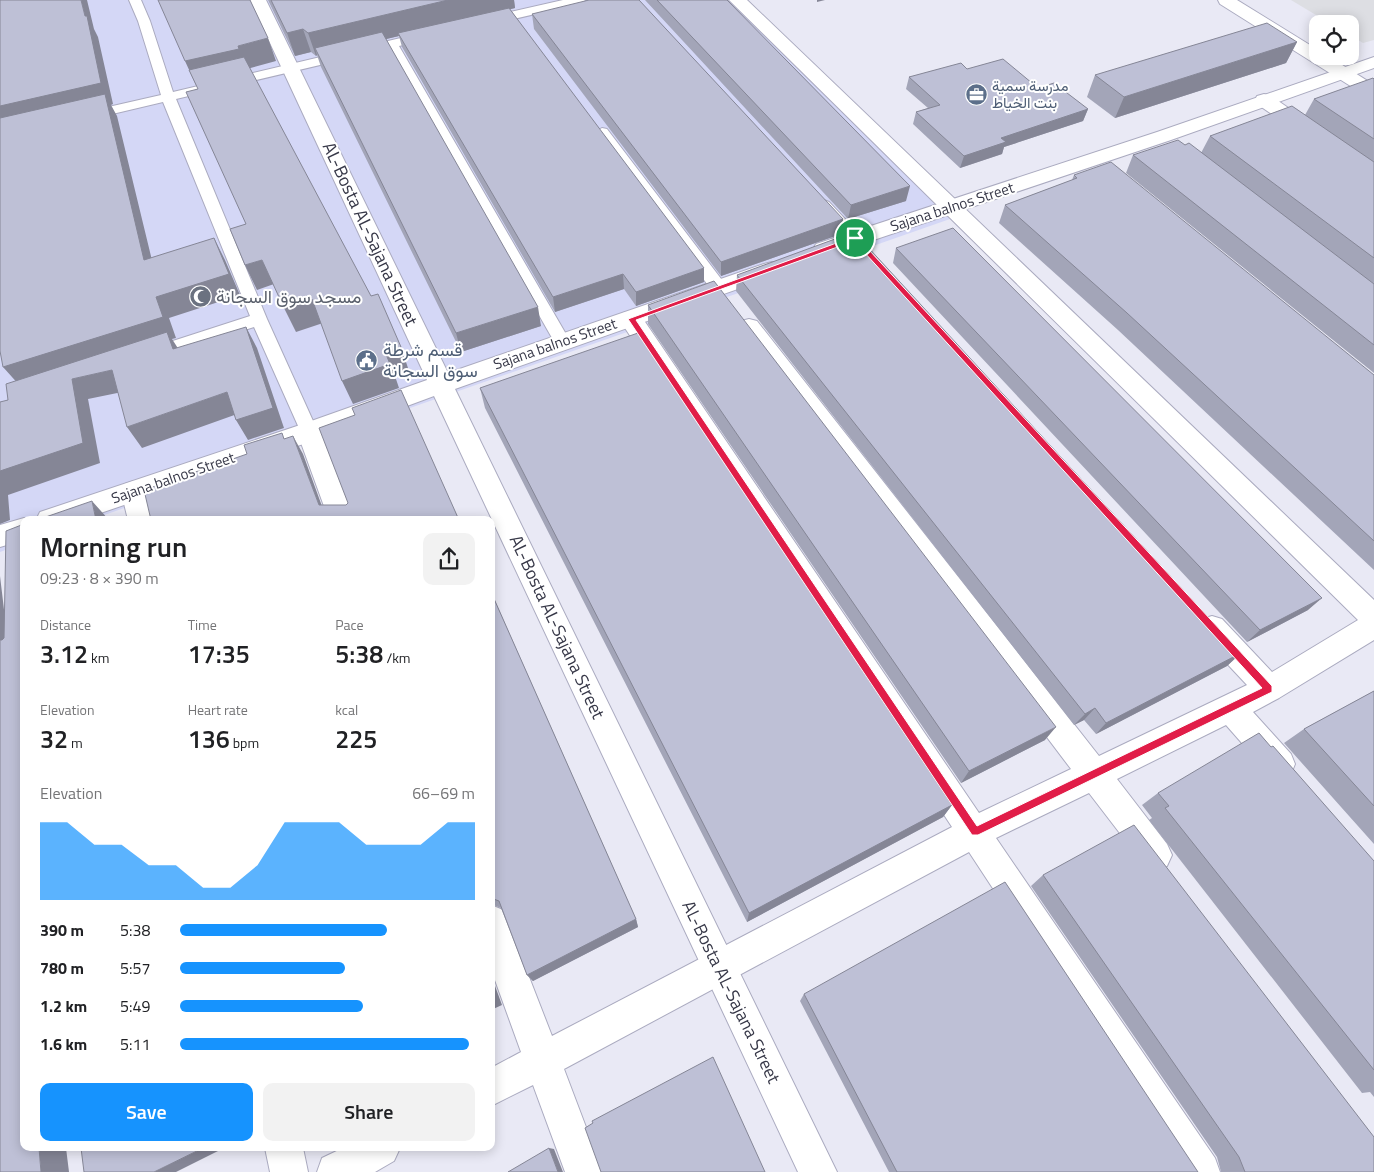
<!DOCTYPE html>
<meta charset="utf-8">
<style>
:root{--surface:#fff;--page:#f2f2f2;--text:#202124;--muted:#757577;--accent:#1693fe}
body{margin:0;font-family:"Titillium Web",Vazirmatn,sans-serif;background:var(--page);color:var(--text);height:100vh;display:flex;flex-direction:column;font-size:19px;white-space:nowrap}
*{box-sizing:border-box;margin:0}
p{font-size:16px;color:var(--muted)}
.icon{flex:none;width:28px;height:28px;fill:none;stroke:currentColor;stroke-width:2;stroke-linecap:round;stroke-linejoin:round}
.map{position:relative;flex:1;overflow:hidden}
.side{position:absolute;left:20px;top:516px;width:475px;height:635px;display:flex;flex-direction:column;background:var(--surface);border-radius:10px;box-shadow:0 2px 12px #0003}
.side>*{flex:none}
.buttons{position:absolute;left:1309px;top:15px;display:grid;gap:10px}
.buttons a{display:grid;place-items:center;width:50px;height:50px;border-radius:10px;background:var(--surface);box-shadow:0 2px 12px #0003;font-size:25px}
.pin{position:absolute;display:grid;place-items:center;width:42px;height:42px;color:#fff;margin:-21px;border:2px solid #fff;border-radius:50%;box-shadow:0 1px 5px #0007}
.round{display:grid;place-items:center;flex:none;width:52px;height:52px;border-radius:10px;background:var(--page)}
.overview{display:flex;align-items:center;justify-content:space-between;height:85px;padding:0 20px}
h1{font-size:28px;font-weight:600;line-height:38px}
.figures{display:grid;grid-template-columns:repeat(3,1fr);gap:8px;height:85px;padding:5px 20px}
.figures div{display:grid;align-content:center}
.figures b{font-size:25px;font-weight:600}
.figures small{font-size:14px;font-weight:400}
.figures p{font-size:14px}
.chart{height:140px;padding:10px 20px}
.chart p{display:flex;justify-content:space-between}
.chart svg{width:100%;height:90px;margin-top:5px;fill:var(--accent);opacity:.7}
.action{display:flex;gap:10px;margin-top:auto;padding:10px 20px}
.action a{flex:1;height:58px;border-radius:10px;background:var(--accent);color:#fff;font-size:20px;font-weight:600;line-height:58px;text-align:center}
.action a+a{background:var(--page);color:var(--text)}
ul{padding:0 20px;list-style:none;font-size:16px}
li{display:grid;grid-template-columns:80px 60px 1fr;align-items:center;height:38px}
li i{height:12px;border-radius:6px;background:var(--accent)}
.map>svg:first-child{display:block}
</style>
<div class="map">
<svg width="1374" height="1172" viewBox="0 0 1374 1172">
<rect width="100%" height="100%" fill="#e9e9f5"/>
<!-- commercial -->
<path fill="#d4d7f6" d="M0,0H729L950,219L90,520H24V543L0,552Z"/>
<!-- parking -->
<path fill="#dddee3" d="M1291,0H1374V40L1363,43L1350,35V24H1331Z"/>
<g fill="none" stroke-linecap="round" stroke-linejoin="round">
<defs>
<path id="service" d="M129,0H141L150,21L173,92L426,32L430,33L432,36L430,39L399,46L570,341L568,345L562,347L556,345L388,49L176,99L267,319L318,432L315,437L309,439L303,437L254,327L151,360L145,358L143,354L145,350L250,316L163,102L87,120L80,116L82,113L161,95L138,21Z
M563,0H585L583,3L488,25L482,21L484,18Z
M602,128L607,129L725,284L727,288L725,292L719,293L713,292L595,132Z
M824,200L829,202L860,235L863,238L860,241H850L819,208L817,205L819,202Z"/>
<path id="minor" d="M729,0H747L1374,600V640L1279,698L1253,712L1291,754L1295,764L1291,774L1280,779L1269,774L1226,725L1117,779L1167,844L1172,855L1167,866L1156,871L1145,866L1089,793L996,838L1215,1158L1220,1172H1179L969,852L564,1069L603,1172H565L533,1085L491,1106V1068L521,1052L491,969V905L503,910L552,1036L952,827L623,325L620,319L623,313L631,311L639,313L979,813L1071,769L741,333L738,327L741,321L749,319L757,321L1099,756L1247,685L1202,637L1198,628L1202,619L1212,616L1222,619L1272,672L1358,620Z
M1218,0H1237L1318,50V56H1328L1374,85V98L1368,97L1220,4Z
M1264,94L1271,96L1316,127L1319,131L1316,135L1309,137L1302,135L1257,104L1255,100L1257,96Z
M309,423L318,425L321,432L355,520H329L297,432L300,425Z
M134,481L143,484L147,491L154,520H128L121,491L125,484Z
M265,1148H303L308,1172H270Z
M343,1148H400L394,1161L375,1172H317L322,1158Z"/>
<path id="tertiary" d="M250,0H266L448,373L764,264L772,262L780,264L783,269L780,274L455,389L837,1172H798L434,396L318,439L80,520H36L40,512L300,425L427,380Z
M1374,57V68L1171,140L832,254L824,256L816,254L813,249L816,244L1157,132Z
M24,518L29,520H24V540L0,547V525Z"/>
</defs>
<!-- service casing -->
<use href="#service" stroke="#ababc0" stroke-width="2"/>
<!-- minor casing -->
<use href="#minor" stroke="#ababc0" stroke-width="2"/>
<!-- tertiary casing -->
<use href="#tertiary" stroke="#ababc0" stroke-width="2"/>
<!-- service -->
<use href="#service" fill="#fff" fill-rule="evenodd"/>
<!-- minor -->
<use href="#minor" fill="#fff" fill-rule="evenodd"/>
<!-- tertiary -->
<use href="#tertiary" fill="#fff" fill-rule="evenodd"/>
</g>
<!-- wall -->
<path fill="#a3a5b8" d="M268,0H514L515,8L510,9L704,282L636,306L624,289L555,312L402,47L399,36L386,39L541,326L461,352L321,67L317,55L316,56L311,52L295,56Z
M645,0H727L906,201L848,219Z
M532,14L843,219L841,234L721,276L534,29Z
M1297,42L1286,63L1115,118L1087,97L1095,75Z
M967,69L1038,88L1088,109L1083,121L1004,147L1002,154L960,168L913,124L916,112L928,108L906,89L909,77Z
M1374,79V373L1126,173L1133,155L1185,145L1201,153L1210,136L1305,115L1314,99Z
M1074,175L1374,375V570L1118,330L999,223L1005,205L1072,180Z
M896,248L1308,610L1247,642L893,263Z
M737,275L1241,653L1227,666L1096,734L1084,720L1074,725L736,291Z
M648,305L1045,740L961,783L648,324Z
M480,388L952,805L943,817L747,922L485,408Z
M491,592L636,919L638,927L533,981L527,975L501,908L491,904Z
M1374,691V844L1284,743L1304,729Z
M1158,793L1374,861V1097L1370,1092L1362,1093L1149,820L1152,818L1142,805Z
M1043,875L1374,1172H1221L1217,1157L1031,886Z
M804,994L1198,1172H889L800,1001Z"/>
<!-- shaded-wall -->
<path fill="#858696" d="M81,0H87L94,29L98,37L113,104L111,105L117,116L157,281L0,131V106L85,16Z
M448,0H514L515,8L400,36L398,33L399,36L319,55L315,48L317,55L316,56L308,33Z
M817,0H825L817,2Z
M303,29L311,52L295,56L287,33Z
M268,38L276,61L247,69L196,85L185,61L238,46Z
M1297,42L1286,63L1115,118L1124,97Z
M1088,109L1083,121L1004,147L1002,154L960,168L964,156L1001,138Z
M910,186L906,201L848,219L851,205Z
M843,219L841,234L721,276V262Z
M214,238L225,260L240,295L169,318L176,338L172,339L181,353L173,349L21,387L3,367L156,297Z
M262,260L274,284L257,290L245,265Z
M704,268V282L636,306V292Z
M623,274L624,289L555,312L553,297Z
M312,299L323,323L296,332L284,308Z
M538,307L541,326L461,352L456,333Z
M246,327L257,348L284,428L248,440L236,420Z
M401,347L409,371L395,376L399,388L353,404L342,381L385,352Z
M112,370L127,391L88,399L100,463L8,495L10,520L0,524V471L72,379Z
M227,392L240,413L142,448L127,427Z
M293,436L303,454L327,520L319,505Z
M92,501L109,520H96Z
M0,576L8,643L0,644Z
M1322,598L1308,610L1247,642L1260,630Z
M1241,653L1227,666L1096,734L1106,723Z
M1095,708L1084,720L1074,725L1085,714Z
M1056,727L1045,740L961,783L969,771Z
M952,805L943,817L747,922L749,913Z
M636,919L638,927L533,981L527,975Z
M491,975L502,1005L491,1010Z
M39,1148H66L69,1172H41Z
M203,1148H224L176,1172H154Z
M549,1148L554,1149L563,1172H558Z"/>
<!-- building -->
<path fill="#bec0d6" stroke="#858696" d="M0,0H81L85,16H87L101,83L0,106Z
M158,0H250L268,38L238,46L239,49L185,61Z
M271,0H448L308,33L303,29L287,33Z
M589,0H639L843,219L721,262L532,14Z
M657,0H727L910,186L851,205Z
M509,8L704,268L636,292L623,274L553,297L398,33Z
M1267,23L1297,42L1124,97L1095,75Z
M382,32L538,307L456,333L315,48Z
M244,57L371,296L378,294L401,347L385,352L390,364L342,381L312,299L284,308L262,260L245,265L230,229L246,224L186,92L198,89L189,70Z
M1003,59L1038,88L1054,83L1088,109L1001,138L1006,142L964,156L916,112L940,105L909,77L961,63L967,69Z
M1373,78L1374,79V139L1314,99Z
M105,94L144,260L214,238L229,274L156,297L163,317L3,367L0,351V118Z
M1292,106L1374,162V258L1210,136Z
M1178,140L1185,145L1189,143L1374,284V345L1133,155Z
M1111,162L1374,375V541L1127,313L1005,205L1077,178L1074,175Z
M953,228L1322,598L1260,630L896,248Z
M854,232L1241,653L1106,723L1095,708L1085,714L737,275Z
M714,281L1056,727L969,771L648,305Z
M246,327L273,408L236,420L227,392L127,427L112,370L72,379L83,443L0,471V402L8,400L6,384L167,332L173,349Z
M638,333L952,805L749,913L480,388Z
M401,390L459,520H151L144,490L247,454L244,445L282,433L284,439L293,436L319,505H346L348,503L319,428L355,415L352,408Z
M92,501L96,520H37Z
M24,524V1148H39L41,1172H0V640H2L4,638L6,531Z
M491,592L636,919L527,975L499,901L491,898Z
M1374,691V806L1304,729Z
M1259,733L1271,747L1273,746L1374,861V1070L1165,808L1169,806L1158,793Z
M1134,825L1374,1137V1172H1245L1239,1157L1043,875Z
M1005,882L1198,1172H897L804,994Z
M491,987L495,999L491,1001Z
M713,1057L765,1172H601L585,1128L593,1123L592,1121Z
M81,1148H203L154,1172H84Z
M549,1148L558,1172H508Z"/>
<!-- route -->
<path fill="#e11d48" stroke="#fff" fill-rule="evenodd" d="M853,237H857L1272,686V692L978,835H972L628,319ZM854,241L1262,688L977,826L636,320Z"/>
<!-- icons -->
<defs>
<symbol id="office-disc" viewBox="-11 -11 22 22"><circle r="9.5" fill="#5c6f8a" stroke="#fff"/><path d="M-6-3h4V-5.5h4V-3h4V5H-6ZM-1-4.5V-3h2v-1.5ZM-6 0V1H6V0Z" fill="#fff"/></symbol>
<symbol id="mosque-disc" viewBox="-11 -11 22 22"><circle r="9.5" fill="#6b7280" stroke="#fff"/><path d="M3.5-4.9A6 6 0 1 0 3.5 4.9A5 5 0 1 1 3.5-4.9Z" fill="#fff"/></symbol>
<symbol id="civic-disc" viewBox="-11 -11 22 22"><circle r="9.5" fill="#5c6f8a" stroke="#fff"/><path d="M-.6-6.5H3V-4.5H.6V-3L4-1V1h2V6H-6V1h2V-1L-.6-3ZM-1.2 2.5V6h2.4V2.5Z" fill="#fff"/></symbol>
</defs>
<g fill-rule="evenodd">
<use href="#office-disc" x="964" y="82" width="25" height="25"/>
<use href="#mosque-disc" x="188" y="284" width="25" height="25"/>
<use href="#civic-disc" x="354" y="348" width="25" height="25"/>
</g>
<g text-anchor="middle" stroke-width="4" stroke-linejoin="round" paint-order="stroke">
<!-- far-service labels -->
<g font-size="15" fill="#4e5e75" stroke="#fff" text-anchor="start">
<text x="992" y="91">مدرسة سمية<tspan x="992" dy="17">بنت الخياط</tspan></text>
</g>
<!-- far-street labels -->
<g font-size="15" fill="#373848" stroke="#fff">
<text transform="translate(952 207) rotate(-18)" y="5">Sajana balnos Street</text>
<text transform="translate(555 344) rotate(-19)" y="5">Sajana balnos Street</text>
<text transform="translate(173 478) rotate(-19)" y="5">Sajana balnos Street</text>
</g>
<!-- street labels -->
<g font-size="18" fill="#373848" stroke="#fff">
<text transform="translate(370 234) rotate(65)" y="6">AL-Bosta AL-Sajana Street</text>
<text transform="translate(557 627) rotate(65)" y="6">AL-Bosta AL-Sajana Street</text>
<text transform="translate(731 992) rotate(64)" y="6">AL-Bosta AL-Sajana Street</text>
</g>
<!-- worship labels -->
<g font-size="18" fill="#5b616d" stroke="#fff" text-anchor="start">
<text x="216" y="303">مسجد سوق السجانة</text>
</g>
<!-- service labels -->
<g font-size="18" fill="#4e5e75" stroke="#fff" text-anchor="start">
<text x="383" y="356">قسم شرطة<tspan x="383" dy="21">سوق السجانة</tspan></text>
</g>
</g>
</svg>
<div class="buttons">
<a><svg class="icon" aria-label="locate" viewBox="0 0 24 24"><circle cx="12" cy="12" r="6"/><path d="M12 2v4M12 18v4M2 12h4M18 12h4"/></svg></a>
</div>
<div class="pin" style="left:855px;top:238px;background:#1e9e55"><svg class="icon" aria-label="arrive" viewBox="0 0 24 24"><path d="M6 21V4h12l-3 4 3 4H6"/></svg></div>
<section class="side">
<div class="overview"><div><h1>Morning run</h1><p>09:23 · 8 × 390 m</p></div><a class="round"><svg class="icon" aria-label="share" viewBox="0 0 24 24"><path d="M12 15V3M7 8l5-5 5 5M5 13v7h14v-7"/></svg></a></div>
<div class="figures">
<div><p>Distance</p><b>3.12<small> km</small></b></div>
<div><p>Time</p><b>17:35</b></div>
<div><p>Pace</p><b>5:38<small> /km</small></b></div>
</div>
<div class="figures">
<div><p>Elevation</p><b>32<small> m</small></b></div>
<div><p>Heart rate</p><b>136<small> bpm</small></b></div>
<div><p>kcal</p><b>225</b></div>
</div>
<div class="chart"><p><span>Elevation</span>66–69 m</p>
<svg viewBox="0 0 160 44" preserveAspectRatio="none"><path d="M0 44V6L10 6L20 17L30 17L40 27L50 27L60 38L70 38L80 27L90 6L100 6L110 6L120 17L130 17L140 17L150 6L160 6V44z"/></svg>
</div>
<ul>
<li><b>390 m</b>5:38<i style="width:70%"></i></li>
<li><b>780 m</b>5:57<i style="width:56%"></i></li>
<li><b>1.2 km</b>5:49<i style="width:62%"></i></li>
<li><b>1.6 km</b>5:11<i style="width:98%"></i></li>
</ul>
<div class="action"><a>Save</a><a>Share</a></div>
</section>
</div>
